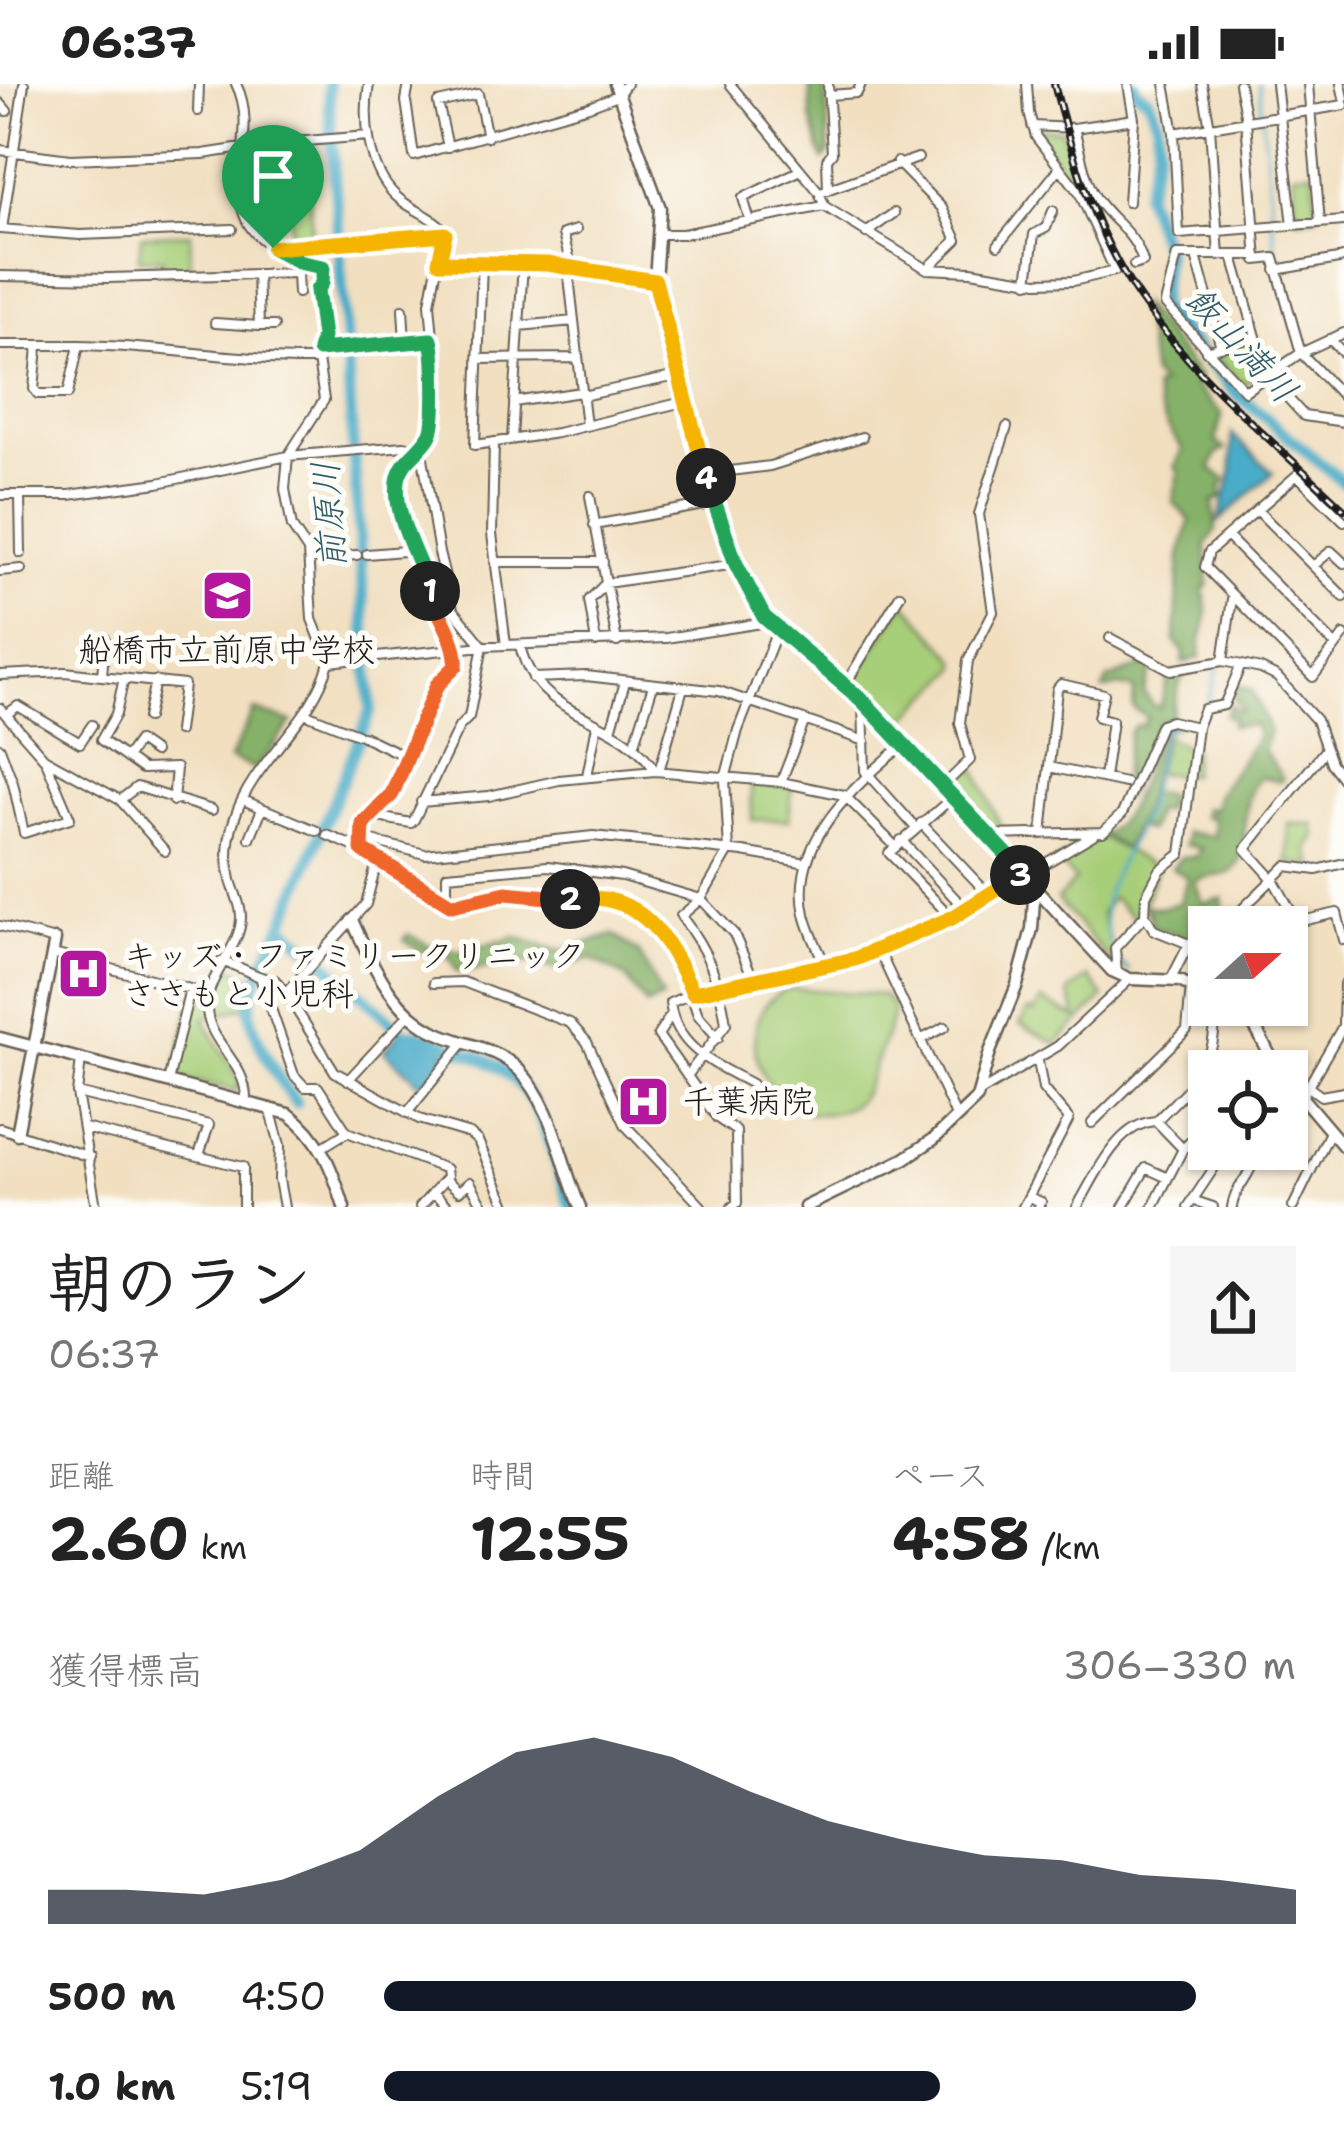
<!DOCTYPE html>
<html lang="ja">
<meta charset="utf-8">
<style>
:root{--surface:#fff;--page:#f6f6f6;--text:#222;--muted:#767676;--accent:#111827}
body{margin:0;font-family:"Shantell Sans","Klee One",sans-serif;background:var(--page);color:var(--text);height:100vh;display:flex;flex-direction:column;font-size:45px;white-space:nowrap}
*{box-sizing:border-box;margin:0}
p{font-size:39px;color:var(--muted)}
.icon{flex:none;width:66px;height:66px;fill:none;stroke:currentColor;stroke-width:2;stroke-linecap:round;stroke-linejoin:round}
.map{position:relative;height:1123px;overflow:hidden}
.drawer{display:flex;flex-direction:column;background:var(--surface);flex:1}
.drawer>*{flex:none}
.needle{width:78px;rotate:69deg}
.tools{position:absolute;left:1188px;top:822px;display:grid;gap:24px}
.tools a{display:grid;place-items:center;width:120px;height:120px;border-radius:0px;background:var(--surface);box-shadow:0 3px 9px #0004;font-size:60px}
.pin{position:absolute;display:grid;place-items:center;width:102px;height:102px;color:#fff;margin:-123px -51px;border-radius:50% 50% 50% 0;rotate:-45deg;box-shadow:0 0 12px #0007}
.pin .icon{rotate:45deg}
.km{position:absolute;width:60px;height:60px;margin:-30px;border-radius:50%;background:#222;color:#fff;font-size:33px;line-height:60px;text-align:center}
.round{display:grid;place-items:center;flex:none;width:126px;height:126px;border-radius:0px;background:var(--page)}
.headline{display:flex;align-items:center;justify-content:space-between;height:204px;padding:0 48px}
h1{font-size:66px;font-weight:700;line-height:90px}
.figures{display:grid;grid-template-columns:repeat(3,1fr);gap:18px;height:204px;padding:12px 48px}
.figures div{display:grid;align-content:center}
.figures b{font-size:60px;font-weight:700}
.figures small{font-size:33px;font-weight:400}
.figures p{font-size:33px}
.chart{height:336px;padding:24px 48px}
.chart p{display:flex;justify-content:space-between}
.chart svg{width:100%;height:216px;margin-top:12px;fill:var(--accent);opacity:.7}
ul{padding:0 48px;list-style:none;font-size:39px}
li{display:grid;grid-template-columns:192px 144px 1fr;align-items:center;height:90px}
li i{height:30px;border-radius:15px;background:var(--accent)}
.status{display:flex;justify-content:space-between;align-items:center;height:84px;padding:0 60px;background:var(--surface);direction:ltr}
.status svg{height:33px;fill:currentColor}
.map>svg:first-child{display:block}
</style>
<div class="status"><b>06:37</b><svg viewBox="0 0 49 12"><path d="M0 12V9h3v3zM5 12V6h3v6zM10 12V3h3v9zM15 12V0h3v12zM26 1h20v11H26zM47 4h2v5h-2z"/></svg></div>
<div class="map">
<svg width="1344" height="1123" viewBox="0 0 1344 1123">
<rect width="100%" height="100%" fill="#fdfcf7"/>
<filter id="ink" filterUnits="userSpaceOnUse"><feTurbulence type="fractalNoise" baseFrequency=".00833" numOctaves="2"/><feDisplacementMap in="SourceGraphic" scale="24" xChannelSelector="R" yChannelSelector="G"/><feConvolveMatrix kernelMatrix="1 2 1 2 8 2 1 2 1" color-interpolation-filters="sRGB"/></filter>
<filter id="wash" filterUnits="userSpaceOnUse"><feTurbulence type="fractalNoise" baseFrequency=".004" numOctaves="4" result="noise"/><feDisplacementMap in="SourceGraphic" scale="48" xChannelSelector="R" yChannelSelector="G"/><feGaussianBlur stdDeviation="2.7" result="paint"/><feColorMatrix in="noise" values="0 0 0 0 0 0 0 0 0 0 0 0 0 0 0 0 0 1.4 0 .05"/><feComposite in="paint" operator="in"/></filter>
<g filter="url(#wash)">
<rect width="100%" height="100%" fill="#f1dfc0"/>
<!-- green -->
<path fill="#a7ce78" stroke="#62754a" stroke-width="3" d="M1037,44L1062,46L1075,91L1069,94L1038,52Z
M1313,87L1317,133L1297,135L1293,88Z
M310,110L312,156L291,158L289,112Z
M191,149L190,188L164,189L163,175H139L141,152Z
M1251,256L1263,288L1243,301L1213,271L1214,267Z
M905,518L957,576V585L897,643L851,599Z
M1165,652L1193,666L1191,691L1156,689Z
M975,683L1000,741L992,745L952,702Z
M751,699L792,703L789,736H752Z
M1289,740H1314L1316,753L1308,765L1315,782L1288,779Z
M1096,751L1158,784L1137,836L1112,814L1101,828L1115,874L1130,888L1106,872L1057,816L1075,796L1057,776Z
M225,884L237,885L256,897L249,922L204,935L240,998L237,1007L179,994L175,990L194,904L214,906Z
M1089,893L1104,913L1056,960L1020,940L1028,926L1035,928L1042,916L1077,934L1069,908Z
M789,904L883,911L894,924C891,942 882,960 876,977C871,988 868,1002 862,1012C855,1022 842,1027 830,1029C763,1041 722,930 789,904Z"/>
<!-- forest -->
<path fill="#85b168" stroke="#506642" stroke-width="3" d="M810,0H826L829,69L823,76L811,35Z
M1141,220L1200,294L1194,301L1222,330L1216,358L1225,365L1217,370L1211,385L1226,396L1221,403L1222,414L1213,418L1216,446L1206,461L1208,502L1204,505C1204,512 1206,519 1207,525C1208,541 1197,556 1201,573L1183,579L1184,568L1175,558L1180,471L1190,436L1173,418L1179,388L1175,383L1183,365C1169,347 1158,327 1154,304L1161,301L1152,291Z
M1148,580L1152,583L1144,608L1153,622L1160,623L1169,590L1188,586L1180,597L1171,634L1159,639L1124,715L1127,697L1122,695L1130,647L1136,641L1142,642L1147,633L1133,624L1134,605L1118,602L1103,606L1107,596Z
M1237,601L1252,606L1269,646L1263,666L1283,694L1280,697L1260,693C1233,721 1256,767 1232,787C1222,795 1207,789 1195,798L1203,820L1223,814L1222,835L1227,838L1225,843H1209V867L1189,855L1153,843L1146,822L1160,824L1180,819L1188,794L1172,784L1181,773H1196L1200,764L1185,761L1186,748L1214,753L1213,734L1203,732L1204,724L1213,726L1219,708L1258,652L1255,641L1231,642L1233,635L1225,631L1230,621L1237,628L1242,626L1233,612Z
M254,626L292,638L256,685L230,675Z
M1167,640H1177L1163,650L1142,727L1125,765L1101,751C1140,732 1141,672 1167,640Z
M1150,709L1167,711L1169,715L1163,727H1155L1149,747L1138,744Z
M408,850L432,863L460,868L516,853L560,867L614,851L639,869L662,914L647,922L625,893L589,874L560,886L525,878L457,888L450,874L420,867L404,856Z"/>
<!-- water -->
<path fill="#48acc8" stroke="#326472" stroke-width="3" d="M1232,350L1273,389L1218,438L1232,388Z
M399,950L446,963L445,969L449,973L424,1003L384,967Z"/>
<g fill="none" stroke-linecap="round" stroke-linejoin="round">
<!-- stream -->
<path stroke="#48acc8" stroke-width="3" d="M1259,0L1275,163
M1207,619L1219,581
M1113,867C1088,804 1125,783 1144,728C1153,701 1157,673 1165,646L1178,642
M1117,875L1129,886"/>
<!-- river -->
<path stroke="#48acc8" stroke-width="12" d="M328,0L371,626L283,841L404,949C424,949 438,959 457,965C547,992 541,1049 572,1123
M1134,0L1136,7L1149,15L1157,36L1158,62L1145,110L1165,167L1159,222L1236,309L1344,399
M283,841C272,864 257,888 251,913C244,943 278,995 296,1019"/>
</g>
</g>
<g filter="url(#ink)">
<g fill="none" stroke-linecap="round" stroke-linejoin="round">
<defs>
<path id="street" d="M236,0C263,52 213,119 264,157C282,170 300,179 323,183V199L317,206L323,253L318,276L324,316L288,372L285,405L292,443L308,467L312,535L329,578
M369,0C363,35 368,86 396,112C410,126 431,130 444,146L430,219L435,277L433,348L402,384L397,409L400,429L438,532L457,566L456,582L437,601L391,710L363,740L362,766L452,821L506,809L624,818L658,849L684,890L698,931L718,954
M409,0L406,17L414,72L589,22L618,11L626,0
M730,0L819,108L824,121
M1165,0L1174,49L1179,150L1344,137
M1202,0L1210,43L1219,172
M1239,0L1246,36L1257,176L1274,174L1301,269L1344,314
M1276,0L1293,141
M1308,0L1320,139
M1341,0L1344,14
M828,11L857,9L861,0
M0,19L7,27
M198,27L199,0
M1032,42L1074,44L1134,35
M1074,44C1080,66 1085,99 1098,117C1114,140 1134,147 1143,178L1134,181
M1174,49L1344,21
M448,63L438,19L478,10L487,53
M0,66L70,75L203,70L269,60L368,52
M897,78L942,124L957,156L927,185
M828,106L827,75L832,69L828,0
M823,107L918,74
M1128,118L1134,35L1128,0
M750,137L743,114L801,86
M0,145L80,151L232,145
M2,145L24,0
M866,149L894,129
M660,150H683L824,122L927,185L971,187L1038,198L1073,197L1115,187L1079,108L1036,53L1029,29L1027,0
M998,161L1058,86
M275,164L445,150
M1257,171H1177L1165,220L1245,307L1301,269L1344,249
M1196,172L1221,263
M1233,172L1267,291L1304,332L1344,338
M439,178L547,180L655,197
M482,179L475,361L557,349L683,318
M568,184L586,342
M572,185L563,150L576,146
M1276,186L1344,174
M0,192L108,194L297,189L298,209
M1028,198L1034,150L1046,144L1053,127
M403,225L405,258
M215,239L259,242L257,190
M259,242H274
M519,242L574,237
M1330,255L1344,270
M0,261H79
M38,263L34,305L38,310H68L79,261C159,262 237,277 318,276
M319,266L431,257
M1206,267L1255,252
M478,275L578,274
M582,312L677,292
M514,318L581,308
M512,355L523,179
M494,358L492,450L506,561
M706,390L770,382L862,353
M0,411H69L158,399L288,372L404,362L417,365
M20,411L21,469
M590,412L617,558
M1257,426L1344,513
M1344,437L1297,391L1209,468L1205,483L1313,593L1344,551
M594,441L715,419
M1227,452L1336,562
M367,470L416,466
M310,475L357,471
M495,478H603
M1313,482L1331,467L1344,479
M0,487L21,485
M1110,554L1171,586L1223,577L1261,585L1277,593L1316,636L1331,679L1344,696
M596,558L589,516L606,499L736,480
M520,562C539,640 620,628 655,687
M1223,577L1232,515
M0,591L65,588L184,601L178,647
M102,592L105,554
M124,594L116,630L101,656L142,685L176,684L173,717
M533,594L586,592L719,607L865,657
M845,601L900,511
M863,619L865,687L915,743
M0,624L44,674L120,716L165,767
M304,629L357,650
M7,630L18,622L80,659L92,641
M147,634L155,597
M611,646L625,598
M363,652L409,674
M635,659L653,601
M0,664L13,699L24,749L70,734L45,675
M1325,666L1246,765L1273,795L1286,782L1317,786L1344,779
M126,674L138,657L154,668
M1049,683L1125,699
M659,687L683,604
M587,692L597,641
M781,698L805,636
M943,702L970,676L960,639L968,577L993,528L979,430L1007,343
M120,716L137,703L212,726
M243,716L317,747
M421,718L489,712L559,696L655,687L781,698L844,711L895,762
M372,732L411,739L414,736L459,643L469,633L483,562L453,525L439,469L421,362
M921,739L990,812
M1042,750L1057,605L1061,600L1104,610L1098,633L1112,637L1104,694
M327,751L362,766
M989,751L1103,748L1122,730L1161,640L1171,637L1197,643
M250,754L262,725
M360,754L425,770L593,752L743,768L807,779
M901,756L966,826
M1026,791L1093,751
M569,815L574,785
M447,818V791L548,782L622,792L701,815L734,850L754,896
M1145,831L1154,846L1189,860L1171,895
M952,834L889,769L953,713
M1297,838L1337,829L1344,856
M0,842L55,856
M1244,843L1232,835L1273,795L1297,838L1287,848
M1189,860L1209,875
M878,865L957,1034
M53,870L190,905L168,998
M221,878C242,881 255,895 275,896L286,909L366,820L377,778
M826,883C819,866 809,848 805,830C789,757 856,701 904,660
M1117,889L1115,864L1145,831L1146,812L1160,786L1181,770L1197,643L1204,625L1224,621L1241,581
M261,896L294,991L305,1003H318L347,1048L446,1085L447,1093L420,1123
M434,899L463,898L570,939L587,958L626,1042L702,1123
M286,909L335,988L419,1035L470,1050L478,1057L507,1123
M671,931L658,951L717,1034L736,1047L737,1119L732,1123
M922,955L945,943
M1212,970L1233,987
M81,976L77,1009L96,1123
M1251,987L1266,969
M687,992L726,940C720,897 708,867 681,832L701,815L729,767L725,695L738,646L777,547
M348,996L409,930
M1195,996L1209,1008
M752,1000C715,980 676,965 670,919L693,909L855,875L952,834L1023,790
M1310,1004L1321,1012L1344,1008
M980,1008L1058,962L1130,895
M77,1009L209,1041L199,1071
M1302,1013L1343,942L1344,900
M246,1016C247,979 209,960 207,926C205,891 242,864 241,832C241,820 234,808 231,796C226,776 228,753 235,733C254,675 314,638 329,578L483,562L666,554L768,538
M270,1024L280,1061L279,1096L284,1123
M407,1029L464,958
M1156,1037L1183,1065
M1092,1039L1187,946L1191,902
M0,1044L90,1073
M84,1044L243,1083V1123
M321,1064L347,1048
M445,1095L459,1107L470,1098L484,1123
M433,1108L448,1123
M1029,1113L1041,1118L1039,1123
M1192,1116L1213,1123
M1023,1123L1069,1035L1043,1005L1038,977
M1077,1123C1095,1093 1117,1039 1156,1037C1195,998 1220,979 1214,921
M1123,1123L1146,1084L1168,1094
M1153,1123L1183,1065L1209,1038
M1188,1123L1222,1072L1254,1076C1249,1094 1234,1105 1232,1123
M1293,1123L1329,1050"/>
<path id="secondary" d="M615,0L660,124L655,197L683,318L733,474L760,527L777,547L863,617L1112,887L1130,895L1180,897L1209,912
M352,836C371,879 396,934 443,951C470,962 498,965 519,986C554,1022 561,1080 580,1123
M1230,921C1258,933 1262,964 1280,987
M0,954L289,1030C321,1053 333,1087 344,1123
M1287,996L1344,1063
M17,1050L55,856
M805,1123L904,1075L934,1055L977,1014L990,968L1017,901L1032,845L1035,801"/>
</defs>
<!-- street casing -->
<use href="#street" stroke="#676055" stroke-width="12"/>
<!-- secondary casing -->
<use href="#secondary" stroke="#676055" stroke-width="15"/>
<!-- street -->
<use href="#street" stroke="#fff" stroke-width="8"/>
<!-- secondary -->
<use href="#secondary" stroke="#fff" stroke-width="10"/>
<defs>
<path id="rail" d="M1054,0C1071,66 1089,131 1124,190C1180,283 1267,351 1344,425"/>
</defs>
<!-- rail casing -->
<use href="#rail" stroke="#1c1c1c" stroke-width="8"/>
<!-- rail -->
<use href="#rail" stroke="#fdfcf7" stroke-width="3" stroke-dasharray="9" stroke-linecap="butt"/>
</g>
</g>
<g fill="none" stroke-linecap="round" stroke-linejoin="round" filter="url(#ink)">
<defs>
<path id="split-1" d="M273,164L302,179L323,183L322,199L317,206L323,253L319,266L431,256C435,271 437,340 430,351C420,369 401,375 398,397C393,433 419,474 430,507"/>
<path id="split-2" d="M430,507C438,532 458,556 456,582L437,601L392,710L363,740L362,766L452,821L506,809L570,815"/>
<path id="split-3" d="M570,815C640,805 667,852 693,909L855,875L952,834L1020,791"/>
<path id="split-4" d="M706,394L736,480L764,533L863,617L1024,789L1020,791"/>
<path id="split-5" d="M273,164L445,150L439,178L547,180L655,197L706,394"/>
</defs>
<!-- split-1 casing -->
<use href="#split-1" stroke="#fff" stroke-width="24"/>
<!-- split-2 casing -->
<use href="#split-2" stroke="#fff" stroke-width="24"/>
<!-- split-3 casing -->
<use href="#split-3" stroke="#fff" stroke-width="24"/>
<!-- split-4 casing -->
<use href="#split-4" stroke="#fff" stroke-width="24"/>
<!-- split-5 casing -->
<use href="#split-5" stroke="#fff" stroke-width="24"/>
<!-- split-1 -->
<use href="#split-1" stroke="#22a559" stroke-width="15"/>
<!-- split-2 -->
<use href="#split-2" stroke="#f0652b" stroke-width="15"/>
<!-- split-3 -->
<use href="#split-3" stroke="#f5b400" stroke-width="15"/>
<!-- split-4 -->
<use href="#split-4" stroke="#22a559" stroke-width="15"/>
<!-- split-5 -->
<use href="#split-5" stroke="#f5b400" stroke-width="15"/>
</g>
<!-- icons -->
<defs>
<symbol id="school-square" viewBox="-11 -11 22 22"><rect x="-9" y="-9" width="18" height="18" rx="4" fill="#b5179e" stroke="#fdfcf7"/><path d="M0-5L7-2L0 1L-7-2ZM-4 1L0 2.5L4 1V4Q0 6-4 4Z" fill="#fff"/></symbol>
<symbol id="hospital-square" viewBox="-11 -11 22 22"><rect x="-9" y="-9" width="18" height="18" rx="4" fill="#b5179e" stroke="#fdfcf7"/><path d="M-5-5h3v3.5h4V-5h3V5h-3V1.5h-4V5h-3Z" fill="#fff"/></symbol>
</defs>
<g fill-rule="evenodd">
<use href="#school-square" x="198" y="482" width="59" height="59"/>
<use href="#hospital-square" x="54" y="860" width="59" height="59"/>
<use href="#hospital-square" x="614" y="988" width="59" height="59"/>
</g>
<g text-anchor="middle" stroke-width="10" stroke-linejoin="round" paint-order="stroke">
<!-- poi labels -->
<g font-size="33" fill="#1c1c1c" stroke="#fdfcf7" text-anchor="start">
<text x="227" y="577" text-anchor="middle">船橋市立前原中学校</text>
<text x="123" y="883">キッズ・ファミリークリニック<tspan x="123" dy="38">ささもと小児科</tspan></text>
<text x="682" y="1029">千葉病院</text>
</g>
<!-- water labels -->
<g font-size="36" font-style="italic" fill="#305d69" stroke="#fdfcf7">
<text transform="translate(1242 260) rotate(47)" y="13">飯山満川</text>
<text transform="translate(328 431) rotate(-94)" y="13">前原川</text>
</g>
</g>
</svg>
<div class="tools">
<a><svg class="needle" viewBox="-14 -14 28 28"><path d="M0-13l5 13h-10z" fill="#e53935"/><path d="M0 13l5-13h-10z" fill="#767676"/></svg></a>
<a><svg class="icon" aria-label="locate" viewBox="0 0 24 24"><circle cx="12" cy="12" r="6"/><path d="M12 2v4M12 18v4M2 12h4M18 12h4"/></svg></a>
</div>
<div class="pin" style="left:273px;top:164px;background:#1e9e55"><svg class="icon" aria-label="arrive" viewBox="0 0 24 24"><path d="M6 21V4h12l-3 4 3 4H6"/></svg></div>
<b class="km" style="left:430px;top:507px">1</b>
<b class="km" style="left:570px;top:815px">2</b>
<b class="km" style="left:1020px;top:791px">3</b>
<b class="km" style="left:706px;top:394px">4</b>
</div>
<section class="drawer">
<div class="headline"><div><h1>朝のラン</h1><p>06:37</p></div><a class="round"><svg class="icon" aria-label="share" viewBox="0 0 24 24"><path d="M12 15V3M7 8l5-5 5 5M5 13v7h14v-7"/></svg></a></div>
<div class="figures">
<div><p>距離</p><b>2.60<small> km</small></b></div>
<div><p>時間</p><b>12:55</b></div>
<div><p>ペース</p><b>4:58<small> /km</small></b></div>
</div>
<div class="chart"><p><span>獲得標高</span>306–330 m</p>
<svg viewBox="0 0 160 44" preserveAspectRatio="none"><path d="M0 44V37L10 37L20 38L30 35L40 29L50 18L60 9L70 6L80 10L90 17L100 23L110 27L120 30L130 31L140 34L150 35L160 37V44z"/></svg>
</div>
<ul>
<li><b>500 m</b>4:50<i style="width:89%"></i></li>
<li><b>1.0 km</b>5:19<i style="width:61%"></i></li>
</ul>
</section>
